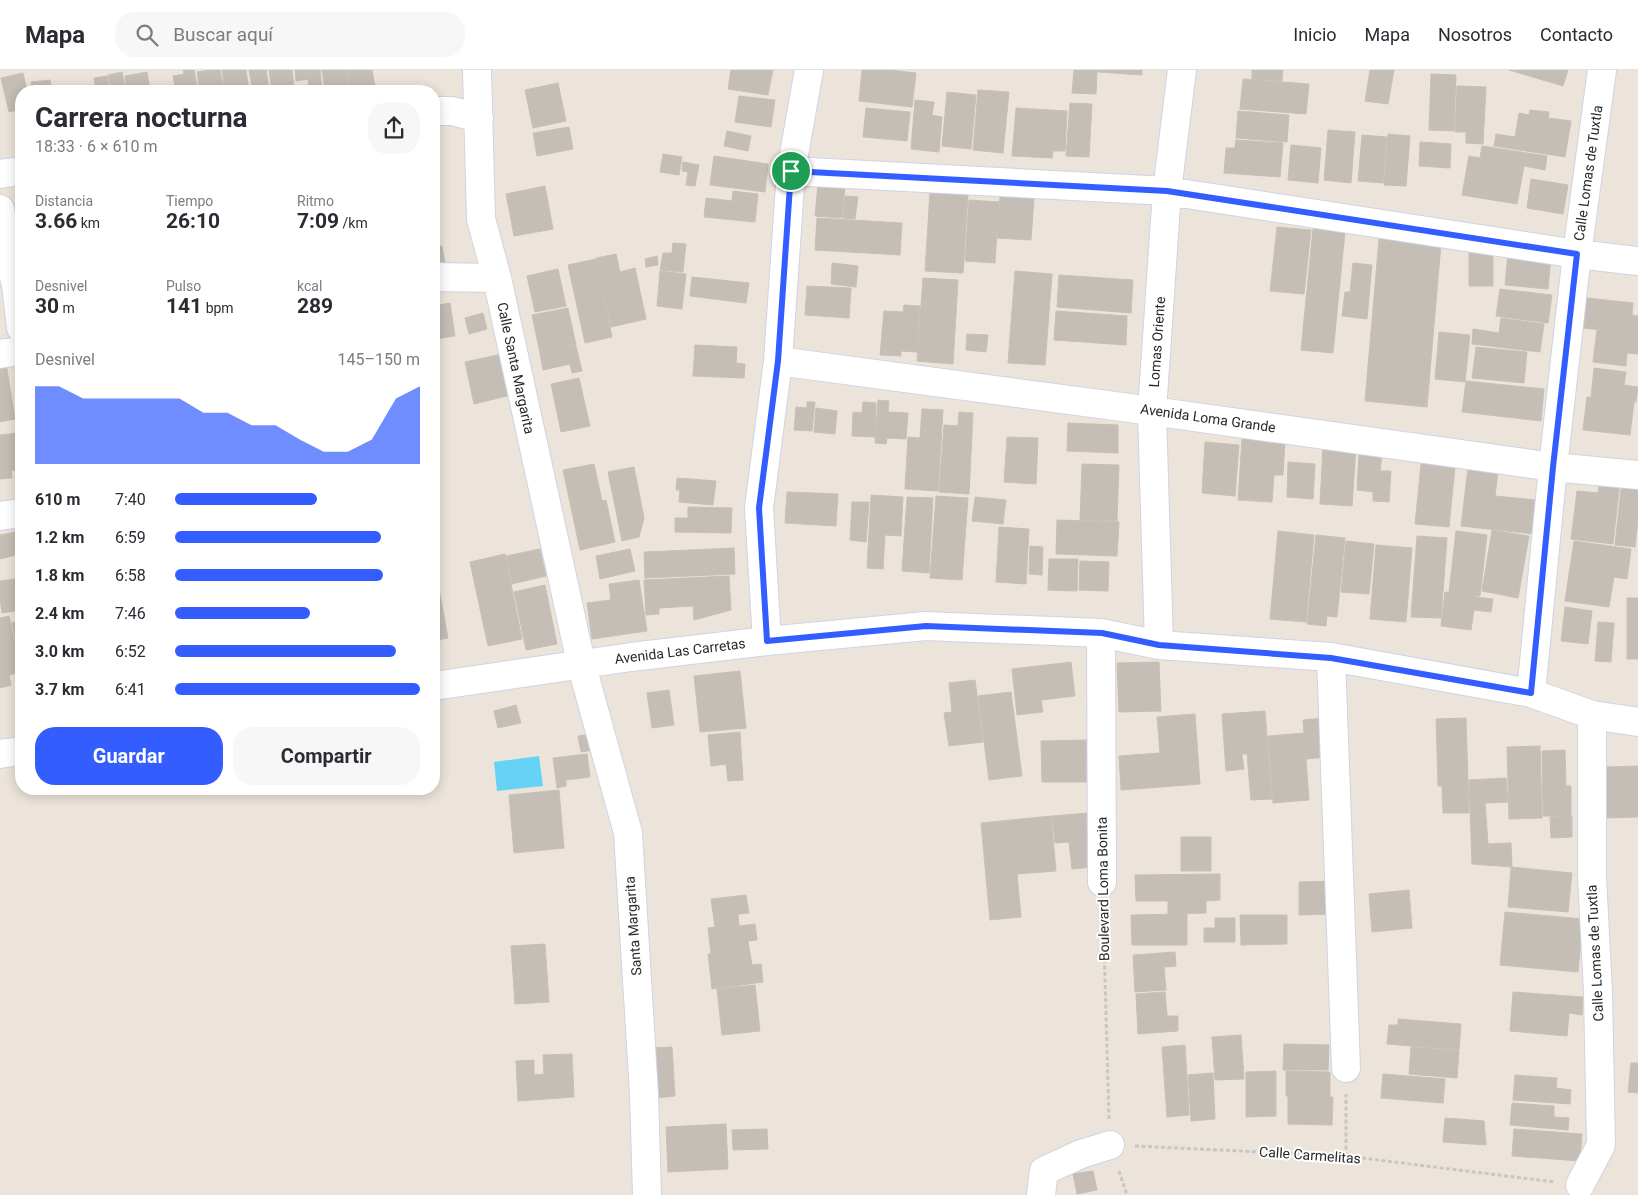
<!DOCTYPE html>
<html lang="es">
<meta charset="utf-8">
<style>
:root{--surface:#fff;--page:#f7f7f7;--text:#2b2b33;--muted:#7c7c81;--line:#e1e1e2;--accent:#345dff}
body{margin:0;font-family:Roboto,sans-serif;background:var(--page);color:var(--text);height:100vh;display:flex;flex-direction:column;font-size:19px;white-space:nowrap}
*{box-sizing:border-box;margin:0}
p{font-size:16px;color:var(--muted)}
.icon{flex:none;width:28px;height:28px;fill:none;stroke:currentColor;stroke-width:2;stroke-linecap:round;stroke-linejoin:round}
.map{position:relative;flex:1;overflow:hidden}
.drawer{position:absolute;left:15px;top:15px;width:425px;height:710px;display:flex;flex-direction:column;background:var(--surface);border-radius:20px;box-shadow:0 2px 12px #0003}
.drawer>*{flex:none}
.pin{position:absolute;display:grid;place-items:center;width:42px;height:42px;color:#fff;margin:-21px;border:2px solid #fff;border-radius:50%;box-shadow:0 1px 5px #0007}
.round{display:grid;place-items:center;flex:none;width:52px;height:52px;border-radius:20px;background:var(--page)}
.headline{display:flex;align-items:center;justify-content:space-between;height:85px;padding:0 20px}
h1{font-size:28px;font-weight:700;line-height:38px}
.figures{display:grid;grid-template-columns:repeat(3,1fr);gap:8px;height:85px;padding:5px 20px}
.figures div{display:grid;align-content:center}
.figures b{font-size:21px;font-weight:700}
.figures small{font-size:14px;font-weight:400}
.figures p{font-size:14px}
.chart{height:140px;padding:10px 20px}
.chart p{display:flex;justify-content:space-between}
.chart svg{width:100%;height:90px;margin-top:5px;fill:var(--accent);opacity:.7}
.action{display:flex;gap:10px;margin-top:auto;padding:10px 20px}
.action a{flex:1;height:58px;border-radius:20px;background:var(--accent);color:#fff;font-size:20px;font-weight:700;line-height:58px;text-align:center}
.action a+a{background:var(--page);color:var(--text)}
ul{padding:0 20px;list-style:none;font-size:16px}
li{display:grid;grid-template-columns:80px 60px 1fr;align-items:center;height:38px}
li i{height:12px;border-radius:6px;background:var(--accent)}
header{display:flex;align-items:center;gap:30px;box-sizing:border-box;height:70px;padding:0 25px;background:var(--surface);border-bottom:1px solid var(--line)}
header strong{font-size:24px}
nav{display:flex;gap:28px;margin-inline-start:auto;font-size:18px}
.search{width:350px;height:45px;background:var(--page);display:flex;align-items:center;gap:12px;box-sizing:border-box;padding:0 18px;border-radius:20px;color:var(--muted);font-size:19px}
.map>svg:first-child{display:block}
</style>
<header>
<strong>Mapa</strong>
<div class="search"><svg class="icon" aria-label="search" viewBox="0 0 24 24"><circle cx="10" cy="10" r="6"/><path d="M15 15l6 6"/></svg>Buscar aquí</div>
<nav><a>Inicio</a><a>Mapa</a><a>Nosotros</a><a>Contacto</a></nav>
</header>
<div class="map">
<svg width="1638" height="1125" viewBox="0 0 1638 1125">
<rect width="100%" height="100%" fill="#ece4da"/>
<!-- water -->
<path fill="#66d2f6" d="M539,686L543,716L497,721L494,692Z"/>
<!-- building -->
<path fill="#c4beb6" stroke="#c8c0b4" d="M183,0H194L198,21H176L173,6L184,4Z
M211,0H220L224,21H200L197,2Z
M222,0H246L249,21H225Z
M249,0H266L269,19L253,21Z
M269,0H292L294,17L272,20Z
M295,0H320L322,21H309L308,9L296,11Z
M322,0H346L349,21H325Z
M347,0H372L376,21H350Z
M731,0H773L768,25L728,19Z
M862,0H890L916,3L912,37L859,31Z
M1074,0H1097L1096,24L1072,23Z
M1098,0H1142V5L1098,2Z
M1252,0H1283L1282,11L1252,9Z
M1370,0H1394L1388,34L1365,31Z
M1509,0H1568L1563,16Z
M122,2L126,21H112L108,5Z
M147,2L150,21H127L125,6Z
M23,3L27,21H21V39L9,42L1,8Z
M1431,4L1456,5L1454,61L1429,60Z
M107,6L110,21H96L94,8Z
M1243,9L1309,14L1306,44L1240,39Z
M50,10L52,21H32L31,12Z
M558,13L566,51L533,58L525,20Z
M1457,16L1486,17L1483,74L1466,73V62H1455Z
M978,20L1009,22L1003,83L973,80Z
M947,22L976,25L971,79L942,76Z
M739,26L775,30L771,57L735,52Z
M915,30L934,32L932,45L942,47L939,82L911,79Z
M1070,33L1092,34L1089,87L1066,86Z
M866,38L910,42L907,71L863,67Z
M1016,38L1067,41L1065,81H1053L1052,88L1012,86Z
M1530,40L1549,42L1548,48L1571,51L1565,87L1494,76L1496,64L1515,67L1519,43L1529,45Z
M1238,41L1289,45L1287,72L1236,68Z
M569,57L573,79L537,86L533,63Z
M1328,60L1355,62L1351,113L1324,110Z
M727,61L751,66L748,81L724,76Z
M1388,64L1410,66L1406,116L1384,115Z
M1362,65L1387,67L1383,113L1358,111Z
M1236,70L1283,73L1280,107L1224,103L1226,78H1235Z
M1420,72L1451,74L1450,98L1419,96Z
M1291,75L1321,78L1318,113L1288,110Z
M1482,76L1547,86L1545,100L1524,96L1517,134L1462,125L1469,86L1480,88Z
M663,84L682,87L679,105L660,102Z
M714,86L768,94L765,122L710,115Z
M683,92L699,95L695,116L686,115L688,102L682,101Z
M1531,109L1568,115L1563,144L1527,138Z
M818,114L845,116L842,148L815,146Z
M545,116L553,159L514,166L506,124Z
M733,121L758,124L755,152L704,147L706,128L732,131Z
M930,122L968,125L963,203L925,201Z
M845,126L858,127L855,149L843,148Z
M1000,127L1034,128L1031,170L997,168Z
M969,130L999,132L995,193L965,191Z
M21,140V166L14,167L9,143Z
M817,148L902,153L900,185L815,180Z
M1277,157L1311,160L1304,224L1270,221Z
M1313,159L1345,162L1333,283L1301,280Z
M1379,169L1441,174L1427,337L1365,331Z
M673,173L686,174L683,202L660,200L663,183H672Z
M442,176L446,198L434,200V177Z
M1469,177H1493V216H1469Z
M1508,183L1551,187L1548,219L1505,215Z
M616,184L620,202L635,198L646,249L611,257L596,188Z
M657,186L658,195L646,197L645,189Z
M596,189L612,267L585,273L568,195Z
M832,193L858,196L856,217L831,214Z
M1353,193L1372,195L1367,249L1342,246L1345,222H1350Z
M558,199L566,236L535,242L527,206Z
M660,201L686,204L682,239L657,236Z
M1015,201L1052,204L1045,295L1008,293Z
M1059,205L1133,210L1131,243L1057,237Z
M692,207L749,213L746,233L690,226Z
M923,208L958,210L953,294L917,291Z
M807,216L851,218L849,248L805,245Z
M1500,219L1552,225L1548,253L1496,246Z
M1587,228L1633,233L1632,245L1638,246V264L1583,258Z
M450,233L455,266L436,269L434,256V236Z
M904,235L920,236L917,282L901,281V286L880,285L884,241L903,242Z
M568,238L576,275L540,283L532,245Z
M1056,241L1127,246L1126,275L1054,270Z
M483,243L487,259L469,264L465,248Z
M1501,248L1544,254L1540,282L1472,274L1473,259L1499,263Z
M1597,260L1638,264V284L1627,283L1626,296L1593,292Z
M1439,262L1470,265L1465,312L1435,309Z
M967,264L988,265L986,282L966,280Z
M695,275L737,277L736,293L745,294L744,308L693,306Z
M576,276L582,301L572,303L570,294L543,300L540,283Z
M1476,277L1527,282L1524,313L1472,308Z
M502,284L511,325L474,334L465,292Z
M5,287L15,349L0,352V288Z
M1594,298L1626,302L1624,315L1638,317L1636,332L1591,327Z
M579,308L590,356L561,362L551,314Z
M1466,311L1544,319L1541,351L1462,342Z
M1587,327L1634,332L1630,365L1583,360Z
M878,330L889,331L888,342L908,343L906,369L887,368L886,374L875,373Z
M807,332H815L812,361L794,360L796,337L807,338Z
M863,332L876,333L875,367L852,366L853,342L862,343Z
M816,338L837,341L835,364L814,362Z
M922,339L943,340L938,421L905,419L908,367L920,368Z
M959,342L973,343L969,424L939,422L944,355L958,356Z
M1068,353L1118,355V383L1067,381Z
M19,363L21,377V399L11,401L12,408L0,409V365Z
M1007,367L1038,368L1036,414L1004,412Z
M1242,369L1285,372L1283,405H1274L1272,432L1238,430Z
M1205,372L1239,375L1235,426L1202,423Z
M1323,375L1356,377L1352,436L1320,434Z
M1359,383L1382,384L1380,401H1391L1389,432L1373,431V422L1357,420Z
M1469,390L1499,394L1495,426L1537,430L1534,464L1461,456Z
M1288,392L1315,394L1313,429L1287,427Z
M594,394L602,431L606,430L615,472L580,480L563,400Z
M1082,394L1119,395L1117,451L1080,450Z
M1421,394L1455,397L1449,457L1415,454Z
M634,397L644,448L639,467L622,471L608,402Z
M677,408L716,411L713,435L679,432L680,420H676Z
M1600,410L1620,412L1613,474L1571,469L1577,421L1598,423Z
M1622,410L1638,412V450L1635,477L1615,475Z
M787,422L838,424L836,456L785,453Z
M871,425L903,427L901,466L885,465L883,499L867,498Z
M936,426L968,428L962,510L930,508Z
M907,427L933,428L929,503L902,501Z
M975,427L1006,430L1003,454L972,451Z
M852,432H869L866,472L850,470Z
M688,437L732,438L731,463L675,462V448H688Z
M1057,450L1119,452L1117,486L1056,484Z
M999,457L1029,459L1026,514L996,512Z
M1492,460L1529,466L1518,528L1482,521Z
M21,461V484L0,489V465Z
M1278,461L1314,465L1306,552L1270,549Z
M1456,461L1487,465L1480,526L1449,522Z
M1316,465L1345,468L1337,547L1327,546L1326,556L1307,554Z
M1417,466L1447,468L1441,548L1411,547Z
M1346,471L1374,474L1369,524L1341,522Z
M1574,471L1631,479L1627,509L1614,507L1609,537L1565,531Z
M1376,475L1412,478L1406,552L1370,549Z
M1030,476L1043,477L1042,505L1029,504Z
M734,478L735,504L645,508L644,482Z
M540,479L546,506L512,514L506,486Z
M630,479L635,501L600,509L596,486Z
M505,484L522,569L488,576L470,492Z
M1049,489H1078L1077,521L1048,520Z
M1080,491L1109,492L1108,521L1079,520Z
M434,492L448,568L434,571Z
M729,506L731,540L694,550L693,536L659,538V544L646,545L644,510Z
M21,508V540L2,543L0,529V511Z
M639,510L647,561L592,569L587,533L611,530L609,514Z
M545,515L557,574L526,580L514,522Z
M1445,522L1476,526L1471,560L1441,556Z
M1476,527L1493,529L1491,542L1474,540Z
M1627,528H1638V589H1627Z
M1565,537L1592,541L1588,574L1561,571Z
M9,546L21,602L9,605L11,615L0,618V548Z
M21,551V597L12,553Z
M1598,552L1614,553L1611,592L1595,591Z
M1071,592L1075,626L1041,630L1043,642L1017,645L1012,599Z
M1159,592L1161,641L1119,642L1117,593Z
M740,601L746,658L700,662L694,606Z
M975,610L983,672L949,676L944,643L952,642L949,613Z
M669,620L674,655L652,658L647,623Z
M1011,622L1022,706L989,710L978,626Z
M516,635L521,653L498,658L494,641Z
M1265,641L1272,729L1251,730L1247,684H1242L1244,699L1226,701L1222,644Z
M1195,644L1200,714L1121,720L1119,686L1160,683L1157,647Z
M1323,648L1327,687L1306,689L1303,650Z
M1466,648L1469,743H1443L1442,716H1438L1436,649Z
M740,662L743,710L728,711L726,694L711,696L708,665Z
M598,663L600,679L581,682L578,666Z
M1304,663L1309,730L1273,733L1268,666Z
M1087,670L1088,712H1042L1041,671Z
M1540,676L1542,748L1509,749L1507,677Z
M1565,680L1566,716H1571V746H1543L1542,681Z
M587,684L590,707L566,710V716L557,718L553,688Z
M1638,696V747L1606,748V697Z
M1506,708L1508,732L1485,733L1488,774L1511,773L1512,797L1472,794L1469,710Z
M559,720L564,778L514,783L509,725Z
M1088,743L1093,797L1072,799L1069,772L1055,773L1052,746Z
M1051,746L1056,801L1017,804L1021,847L990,850L981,753Z
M1572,746V767L1551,768L1550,747Z
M1181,767H1211V801H1181Z
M1511,797L1572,803L1568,842L1508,837Z
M1220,804V830L1206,831V843L1168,844V831H1136L1135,805Z
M1335,811V844L1299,845V812Z
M1409,820L1412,858L1372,862L1369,824Z
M746,825L749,843L738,844L739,856L755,854L757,870L748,871L752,895L761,894L763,912L712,919L708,884H711L708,858L715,857L711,829Z
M1505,842L1583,849L1578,902L1500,895Z
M1187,844V875H1132L1131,845Z
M1240,845H1287V874L1241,875Z
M1215,848H1235V872H1204V858H1215Z
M545,874L549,932L515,934L511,876Z
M1175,882L1176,896L1164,897L1166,920L1135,922L1133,885Z
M755,915L760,961L722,965L717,919Z
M1165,922L1167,946H1178V961L1138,964L1136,924Z
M1513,922L1583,927L1582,945L1569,943L1567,966L1510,961Z
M1398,949L1461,954L1459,980L1387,974L1389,955H1398Z
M1241,965L1244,1009L1215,1010L1212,967Z
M1284,974L1329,975L1328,1000H1283Z
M1185,975L1189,1045L1167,1047L1162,977Z
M672,977L675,1026L657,1028L653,978Z
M1411,977L1459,981L1457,1008L1409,1004Z
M572,984L574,1027L518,1031L516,991L534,990V1005L544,1004L543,985Z
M1631,993H1638V1023L1628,1022Z
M1276,1001V1046L1246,1047V1002Z
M1286,1001L1330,1002V1027L1286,1026Z
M1213,1003L1215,1049L1191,1051L1188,1005Z
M1383,1004L1445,1009L1443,1033L1381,1028Z
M1515,1005L1557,1008L1556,1018L1571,1020L1570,1034L1513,1030Z
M1288,1026L1333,1027L1332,1055L1288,1054Z
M1512,1033L1554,1036V1047L1569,1048L1568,1060L1510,1055Z
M1445,1048L1484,1051L1486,1075L1443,1072Z
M726,1054L728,1099L668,1102L666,1057Z
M767,1059L768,1079L733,1080L732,1060Z
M1514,1059L1582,1064L1580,1091L1512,1086Z
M1093,1101L1097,1120L1077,1124L1073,1104Z"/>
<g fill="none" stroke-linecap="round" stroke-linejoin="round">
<defs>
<path id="minor" d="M477,0L481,149L497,208L581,593L628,763L644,1024L647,1125
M434,41H452L479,48
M791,101L1167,121L1577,184L1638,191
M0,104L21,101
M0,139L5,170L16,215L21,258
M434,207L497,208
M0,284L21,281
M778,291L1152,341L1553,397L1638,405
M0,446L21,443
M1101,563L1102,812
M767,571L759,438L778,291L791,101L809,0
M1159,575L1152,341L1167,121L1182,0
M1331,587L1346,998
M434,616L631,587L767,571L926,556L1101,563L1159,575L1331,587L1531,623L1592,645L1638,652
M1531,623L1553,397L1577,184L1602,0
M0,684L21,681
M1580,1115L1601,1075L1598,922L1592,806V645
M1041,1125L1044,1101L1081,1084L1110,1075"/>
</defs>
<!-- minor casing -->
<use href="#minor" stroke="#cfd3e3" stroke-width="30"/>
<!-- path -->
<path stroke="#c7c7c7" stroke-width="3" stroke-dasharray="4 2.5" stroke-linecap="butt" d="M1103,837L1109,1049
M1135,1076L1346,1086L1555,1112
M1346,1086V1024
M1119,1101L1127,1125"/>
<!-- minor -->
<use href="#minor" stroke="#fff" stroke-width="28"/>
</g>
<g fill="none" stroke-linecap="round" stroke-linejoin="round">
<defs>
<path id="route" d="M791,101L1167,121L1577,184L1553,397L1531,623L1331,588L1159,575L1102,563L926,556L767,571L759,438L778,291Z"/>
</defs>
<!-- route casing -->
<use href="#route" stroke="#fff" stroke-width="10"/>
<!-- route -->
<use href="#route" stroke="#345dff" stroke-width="6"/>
</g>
<g text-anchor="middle" stroke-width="4" stroke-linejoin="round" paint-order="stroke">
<!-- street labels -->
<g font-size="14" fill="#292929" stroke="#fff">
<text transform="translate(1588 103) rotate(-82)" y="5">Calle Lomas de Tuxtla</text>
<text transform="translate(1157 272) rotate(-86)" y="5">Lomas Oriente</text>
<text transform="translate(516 298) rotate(78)" y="5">Calle Santa Margarita</text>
<text transform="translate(1208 348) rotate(8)" y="5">Avenida Loma Grande</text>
<text transform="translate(680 581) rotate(-7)" y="5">Avenida Las Carretas</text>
<text transform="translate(1103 819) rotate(-91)" y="5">Boulevard Loma Bonita</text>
<text transform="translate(633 856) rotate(-94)" y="5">Santa Margarita</text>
<text transform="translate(1595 883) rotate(-93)" y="5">Calle Lomas de Tuxtla</text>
<text transform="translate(1310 1085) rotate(4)" y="5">Calle Carmelitas</text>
</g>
</g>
</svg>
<div class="pin" style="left:791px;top:101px;background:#1e9e55"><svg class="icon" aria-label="arrive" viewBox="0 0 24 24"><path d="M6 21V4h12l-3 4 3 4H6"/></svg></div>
<section class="drawer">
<div class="headline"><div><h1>Carrera nocturna</h1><p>18:33 · 6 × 610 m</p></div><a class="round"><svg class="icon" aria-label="share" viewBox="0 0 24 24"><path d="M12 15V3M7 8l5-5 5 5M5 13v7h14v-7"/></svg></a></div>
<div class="figures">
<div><p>Distancia</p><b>3.66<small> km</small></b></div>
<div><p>Tiempo</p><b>26:10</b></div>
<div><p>Ritmo</p><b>7:09<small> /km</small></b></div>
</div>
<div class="figures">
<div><p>Desnivel</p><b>30<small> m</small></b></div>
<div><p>Pulso</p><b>141<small> bpm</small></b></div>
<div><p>kcal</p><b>289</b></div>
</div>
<div class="chart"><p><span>Desnivel</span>145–150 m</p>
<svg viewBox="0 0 160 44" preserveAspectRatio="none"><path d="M0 44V6L10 6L20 12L30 12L40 12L50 12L60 12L70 19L80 19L90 25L100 25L110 32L120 38L130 38L140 32L150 12L160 6V44z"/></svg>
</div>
<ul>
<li><b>610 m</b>7:40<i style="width:58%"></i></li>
<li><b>1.2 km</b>6:59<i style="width:84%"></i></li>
<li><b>1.8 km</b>6:58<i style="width:85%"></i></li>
<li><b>2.4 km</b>7:46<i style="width:55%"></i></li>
<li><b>3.0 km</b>6:52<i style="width:90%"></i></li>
<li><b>3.7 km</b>6:41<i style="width:100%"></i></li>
</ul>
<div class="action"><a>Guardar</a><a>Compartir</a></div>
</section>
</div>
